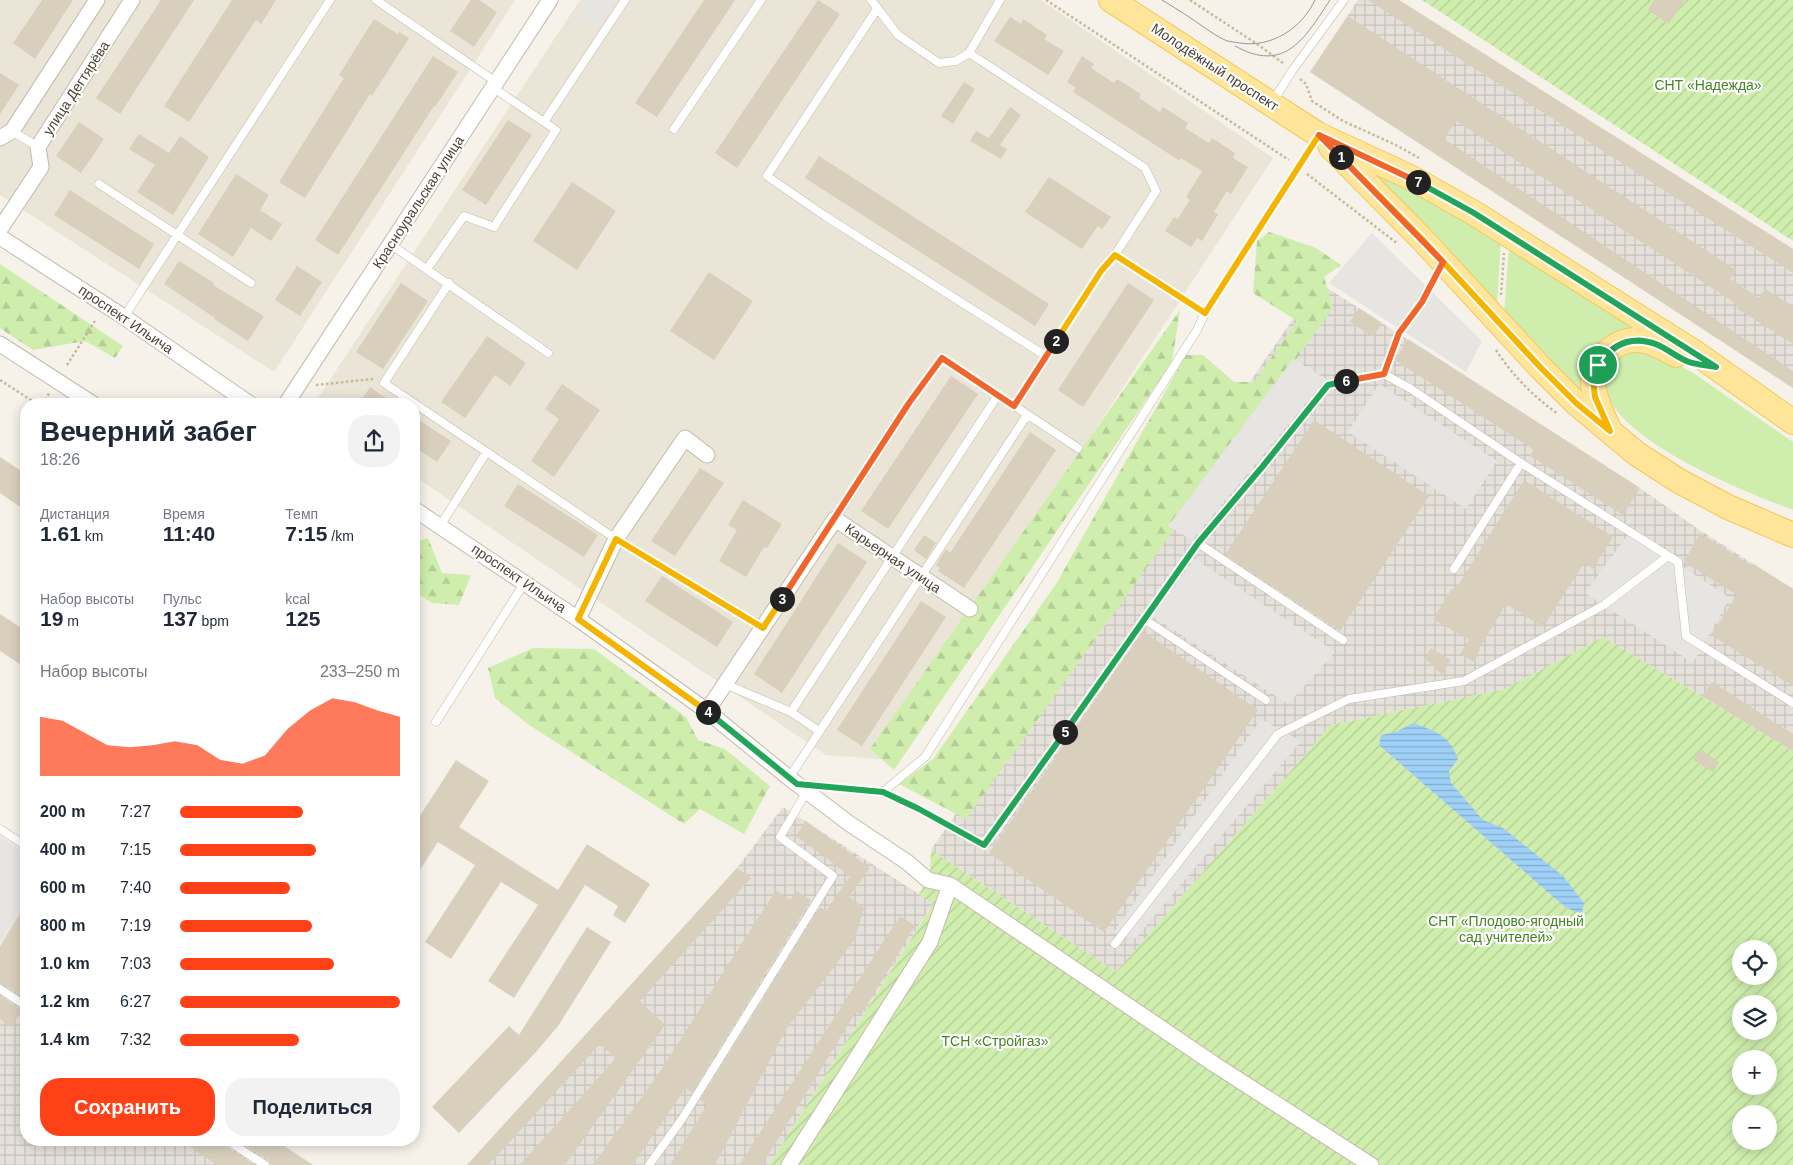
<!DOCTYPE html>
<html lang="ru">
<meta charset="utf-8">
<style>
:root{--surface:#fff;--page:#f2f2f3;--text:#1f2937;--muted:#747a83;--accent:#ff4117}
body{margin:0;font-family:Helvetica,sans-serif;background:var(--page);color:var(--text);height:100vh;display:flex;flex-direction:column;font-size:19px;white-space:nowrap}
*{box-sizing:border-box;margin:0}
p{font-size:16px;color:var(--muted)}
.icon{flex:none;width:28px;height:28px;fill:none;stroke:currentColor;stroke-width:2;stroke-linecap:round;stroke-linejoin:round}
.map{position:relative;flex:1;overflow:hidden}
.details{position:absolute;left:20px;top:398px;width:400px;height:748px;display:flex;flex-direction:column;background:var(--surface);border-radius:20px;box-shadow:0 2px 12px #0003}
.details>*{flex:none}
.fabs{position:absolute;left:1732px;top:940px;display:grid;gap:10px}
.fabs a{display:grid;place-items:center;width:45px;height:45px;border-radius:50%;background:var(--surface);box-shadow:0 2px 12px #0003;font-size:25px}
.pin{position:absolute;display:grid;place-items:center;width:42px;height:42px;color:#fff;margin:-21px;border:2px solid #fff;border-radius:50%;box-shadow:0 1px 5px #0007}
.km{position:absolute;width:25px;height:25px;margin:-12px;border-radius:50%;background:#222;color:#fff;font-size:14px;line-height:25px;text-align:center}
.round{display:grid;place-items:center;flex:none;width:52px;height:52px;border-radius:20px;background:var(--page)}
.summary{display:flex;align-items:center;justify-content:space-between;height:85px;padding:0 20px}
h1{font-size:28px;font-weight:700;line-height:38px}
.figures{display:grid;grid-template-columns:repeat(3,1fr);gap:8px;height:85px;padding:5px 20px}
.figures div{display:grid;align-content:center}
.figures b{font-size:21px;font-weight:700}
.figures small{font-size:14px;font-weight:400}
.figures p{font-size:14px}
.chart{height:140px;padding:10px 20px}
.chart p{display:flex;justify-content:space-between}
.chart svg{width:100%;height:90px;margin-top:5px;fill:var(--accent);opacity:.7}
.button{display:flex;gap:10px;margin-top:auto;padding:10px 20px}
.button a{flex:1;height:58px;border-radius:20px;background:var(--accent);color:#fff;font-size:20px;font-weight:700;line-height:58px;text-align:center}
.button a+a{background:var(--page);color:var(--text)}
ul{padding:0 20px;list-style:none;font-size:16px}
li{display:grid;grid-template-columns:80px 60px 1fr;align-items:center;height:38px}
li i{height:12px;border-radius:6px;background:var(--accent)}
.map>svg:first-child{display:block}
</style>
<div class="map">
<svg width="1793" height="1165" viewBox="0 0 1793 1165">
<defs>
<pattern id="industrial-grid" width="8" height="8" patternUnits="userSpaceOnUse" patternTransform="scale(1.25)"><rect width="8" height="8" fill="#e5e1da"/><path d="M0 4h8M4 0v8" fill="none" stroke="#c6c2bc"/></pattern>
<pattern id="forest-firs" width="22" height="20" patternUnits="userSpaceOnUse" patternTransform="scale(1.25)"><rect width="22" height="20" fill="#cfeead"/><path d="M5 1l3.5 6h-7zM16 11l3.5 6h-7z" fill="#b3cd95"/></pattern>
<pattern id="garden-furrows" width="10" height="10" patternUnits="userSpaceOnUse" patternTransform="scale(1.25)"><rect width="10" height="10" fill="#cfeead"/><path d="M-1 1l2-2M0 10L10 0M9 11l2-2" fill="none" stroke="#b3cd95"/></pattern>
<pattern id="water-rules" width="6" height="5" patternUnits="userSpaceOnUse" patternTransform="scale(1.25)"><rect width="6" height="5" fill="#9fd1f8"/><path d="M0 2.5h6" fill="none" stroke="#84abca"/></pattern>
</defs>
<rect width="100%" height="100%" fill="#f6f2e9"/>
<!-- residential -->
<path fill="#eae5d6" d="M0,0H515L274,372L0,195Z
M580,0H1041L1273,158L880,759L826,755L414,476V404H314Z"/>
<!-- industrial -->
<path fill="url(#industrial-grid)" d="M1358,0H1399L1793,249V388L1310,72Z
M1318,282L1640,488L1698,529L1793,589V751L1603,637L1505,689L1331,725L1116,972L931,850Z
M783,807L933,903L769,1165H467L737,868Z
M0,957L26,974V1139H273L313,1165H0Z"/>
<!-- green -->
<path fill="#cfeead" d="M1345,152L1501,242L1497,305L1443,243L1394,195Z
M1509,247L1635,328C1614,332 1592,341 1585,364C1582,374 1583,386 1584,396L1504,313Z
M1639,352L1660,356L1692,372L1793,442V510C1748,493 1598,435 1605,377C1606,372 1608,370 1610,367C1619,356 1626,353 1639,352Z"/>
<!-- forest -->
<path fill="url(#forest-firs)" d="M1269,232L1316,248L1341,265L1324,277L1333,308L966,819L899,784L933,759L1056,584L1186,355H1203L1234,382H1254L1297,321L1253,293L1257,241Z
M0,264L123,346L115,358L85,341L33,350L0,328Z
M1180,310L1172,362L894,770L870,749Z
M428,538L442,573L471,575L459,605L432,603L414,591V543Z
M533,648L594,649L686,717L698,740L725,749L770,786L744,834L700,809L684,824L529,725L495,698L488,668Z"/>
<!-- garden -->
<path fill="url(#garden-furrows)" fill-rule="evenodd" d="M1422,0H1793V241Z
M1603,637L1793,751V1165H769L933,904L919,894L930,876L931,850L1116,972L1331,725L1505,689ZM1741,949H1769V976H1741ZM1741,1004H1769V1031H1741ZM1741,1059H1769V1086H1741ZM1741,1114H1769V1141H1741Z"/>
<!-- parking -->
<path fill="#e7e5e1" d="M588,0H617L599,28L579,14Z
M1372,233L1482,341L1466,372L1329,283Z
M1293,359L1326,379L1192,540L1168,526Z
M1379,384L1497,461L1466,509L1348,432Z
M1630,532L1730,598L1693,663L1585,593Z
M1195,559L1335,652L1288,704L1152,616Z
M1261,719L1301,741L1136,938L1113,933Z
M0,836L26,853V903L0,944Z"/>
<!-- water -->
<path fill="url(#water-rules)" d="M1413,723C1435,731 1450,735 1458,759L1449,771L1451,783L1483,820L1503,828L1563,876L1584,903L1582,912H1576L1565,907L1379,745L1381,735L1396,732Z"/>
<!-- building -->
<path fill="#d9cfbd" d="M42,0H73L35,59L13,43Z
M161,0H194L120,114L96,98Z
M232,0H276L261,24L256,20L189,122L164,106Z
M471,0H479L497,12L474,47L450,31Z
M704,0H735L657,117L635,103Z
M818,0L840,14L737,168L715,153Z
M1368,0H1399L1793,249V273Z
M1654,0H1684L1669,24L1648,10Z
M1348,16L1736,270L1730,279L1759,298L1765,289L1793,306V344L1736,308L1738,305L1456,121L1444,139L1793,371V388L1310,72Z
M1010,17L1021,24L1023,19L1047,35L1044,39L1064,51L1048,75L994,41Z
M374,19L398,34L399,32L409,38L372,96L370,94L305,198L279,182L344,78L339,75Z
M433,56L458,72L435,107L434,106L338,255L315,240Z
M1082,56L1094,64L1091,68L1114,83L1117,79L1141,94L1139,98L1160,112L1163,107L1188,123L1185,128L1209,143L1212,138L1235,153L1233,158L1248,167L1231,194L1227,191L1214,212L1218,214L1202,241L1197,238L1191,247L1165,231L1174,217L1178,219L1184,209L1190,200L1186,197L1202,171L1181,158L1180,161L1073,92L1076,88L1067,82Z
M0,73L19,85L0,114Z
M964,82L975,89L953,124L941,116Z
M1010,107L1021,115L1000,145L1007,149L1001,159L970,141L976,131L989,138Z
M508,120L532,135L486,205L462,190Z
M79,122L104,139L81,173L56,156Z
M139,134L169,153L180,136L209,157L173,215L137,192L155,165L129,149Z
M819,156L1049,304L1035,326L805,178Z
M236,174L269,195L260,210L282,224L271,241L251,228L233,257L198,234Z
M1049,177L1111,217L1102,229L1098,226L1082,249L1025,212Z
M572,182L616,211L577,270L533,241Z
M70,190L154,244L139,269L54,215Z
M179,261L214,283L213,285L264,316L248,341L214,319L215,318L164,284Z
M297,266L322,282L300,316L275,300Z
M709,272L753,301L714,360L670,331Z
M401,283L428,301L383,369L356,352Z
M1128,283L1154,300L1083,407L1058,390Z
M1359,308L1382,323L1373,337L1350,322Z
M487,336L526,363L510,386L495,375L465,418L441,402Z
M1408,339L1640,488L1623,515L1530,456L1534,450L1395,360Z
M951,376L978,394L888,529L861,511Z
M562,384L600,410L554,477L531,461L559,419L545,409Z
M370,387L394,404H359Z
M414,417L451,441L437,462L414,447Z
M1314,420L1429,496L1340,631L1225,555Z
M1030,432L1056,450L964,588L938,571L940,568L936,565L946,549L950,553Z
M0,457L26,474V511L0,493Z
M700,468L724,483L675,556L651,541Z
M1524,480L1613,537L1593,569L1584,563L1543,627L1506,604L1479,649L1480,650L1474,662L1460,654L1469,640L1433,619L1452,588L1455,590Z
M518,484L598,535L584,557L504,506Z
M743,500L782,524L767,548L764,547L746,577L719,561L737,530L728,525Z
M1700,533L1754,567L1755,565L1793,589V686L1711,635L1737,595L1684,562Z
M924,535L936,543L926,559L914,550Z
M838,543L867,562L782,693L754,674Z
M662,576L733,622L717,647L645,601Z
M921,601L946,617L862,746L837,730Z
M0,614L26,631V668L0,651Z
M1143,631L1258,710L1104,932L989,853Z
M1431,648L1451,660L1442,675L1425,658Z
M1712,682L1793,734V751L1702,696Z
M1700,749L1719,762L1713,772L1693,760Z
M456,760L489,781L459,827L558,890L587,844L650,884L625,923L613,915L618,906L585,885L514,998L488,981L538,905L501,882L451,959L425,942L475,865L438,842L414,879V825Z
M806,821L870,868L849,897L864,908L855,939L785,1031L715,1165H670L707,1105L700,1100L820,907L826,911L850,876L796,836Z
M737,868L751,878L640,1001L665,1025L565,1165H520L616,1058L600,1044L488,1165H467Z
M776,890L790,900L797,891L811,900L692,1093L686,1088L632,1165H593L659,1073Z
M26,903V999L0,983V946Z
M900,916L915,926L861,1015L856,1012L762,1165H739Z
M587,927L611,942L558,1026L536,1052L459,1133L432,1107L509,1026L519,1035Z
M0,996L22,1010L11,1027L0,1019Z
M179,1139H219L222,1144L255,1165H217Z
M235,1139H273L313,1165H271L268,1160Z"/>
<g fill="none" stroke-linecap="round" stroke-linejoin="round">
<defs>
<path id="lane" d="M376,0L496,82
M871,0L898,35L939,63L956,61L969,53L1000,0
M877,9L767,176L825,216L1046,356
M969,53L1145,168L1156,191L1115,255L1205,313
M1273,101L1292,71L1344,0
M544,122L625,0
M674,129L761,0
M12,131L38,147
M99,184L251,283
M390,244L548,353
M427,269L464,216L494,227L556,130L492,87
M449,283L384,383L616,539L763,628
M124,317L330,0
M1384,374L1399,333L1422,302L1441,266
M1014,406L1101,271L1115,255
M1521,463L1678,562L1686,636L1793,703
M835,519L909,403L942,358L1078,448
M440,526L486,453
M1198,543L1343,640
M1144,619L1266,700
M725,684L791,712
M436,722L525,582
M819,731L791,712L998,395
M789,778L1027,415
M801,784L883,792L919,809L984,845L995,833L1198,543L1230,506L1328,385L1384,374L1411,389L1521,463L1454,569
M883,792L925,757L1197,330L1205,313L1317,138
M0,829L26,846
M1115,944L1278,734L1349,699L1464,681L1604,605L1668,556
M0,989L26,1006
M225,1139L265,1165
M649,1165L682,1119L833,876L780,837L807,791"/>
<path id="street" d="M0,138L12,131L97,0
M0,229L41,167L38,147L132,0
M0,237L124,317L250,404
M0,344L93,404
M286,404L550,0
M414,509L578,619L707,711L789,778L850,824L907,862L928,880L950,885L1214,1064L1371,1165
M578,619L616,539L685,438L707,455
M707,711L835,519L970,609
M789,1165L930,942L950,885"/>
<path id="primary" d="M1111,0L1319,135L1410,177L1474,213L1697,354L1793,422
M1331,147L1421,238L1541,368L1576,403L1637,454L1679,481L1728,507L1793,535
M1608,427C1602,413 1594,399 1593,383C1593,361 1614,340 1636,340C1650,340 1664,348 1676,355"/>
</defs>
<!-- lane casing -->
<use href="#lane" stroke="#c3bbaa" stroke-width="9"/>
<!-- street casing -->
<use href="#street" stroke="#c3bbaa" stroke-width="17"/>
<!-- primary casing -->
<use href="#primary" stroke="#f1c95c" stroke-width="26"/>
<!-- path -->
<path stroke="#c6b899" stroke-width="2.5" stroke-dasharray="2.5 2.5" stroke-linecap="butt" d="M1046,0L1289,160
M1190,0L1257,44L1283,63
M1300,79L1306,84L1312,101L1343,121L1396,145L1419,158
M1307,174L1398,244
M1501,295L1504,253
M1496,350C1512,375 1534,397 1558,414
M67,365L95,321
M0,380L37,404
M316,385L373,379
M42,404L50,392"/>
<!-- lane -->
<use href="#lane" stroke="#fff" stroke-width="8"/>
<!-- street -->
<use href="#street" stroke="#fff" stroke-width="15"/>
<!-- primary -->
<use href="#primary" stroke="#ffe599" stroke-width="24"/>
<!-- tram -->
<path stroke="#989898" stroke-width="1" d="M1162,0C1177,9 1191,18 1205,28C1211,32 1218,37 1225,40C1229,42 1235,42 1240,43C1272,48 1302,28 1315,0
M1235,46C1285,74 1305,38 1330,0"/>
</g>
<g fill="none" stroke-linecap="round" stroke-linejoin="round">
<defs>
<path id="split-1" d="M1341,157L1421,238L1541,368L1576,403L1610,431L1595,397L1593,380L1598,365"/>
<path id="split-2" d="M1056,341L1101,271L1115,255L1205,313L1319,135L1341,157"/>
<path id="split-3" d="M782,599L909,403L942,358L1014,406L1056,341"/>
<path id="split-4" d="M708,712L578,619L616,539L763,628L782,599"/>
<path id="split-5" d="M708,712L797,784L883,792L919,809L984,845L1065,732"/>
<path id="split-6" d="M1065,732L1198,543L1263,466L1328,385L1346,381"/>
<path id="split-7" d="M1346,381L1384,374L1399,333L1422,302L1443,262L1319,135L1418,182"/>
<path id="split-8" d="M1418,182L1474,213L1716,367C1707,365 1697,365 1689,362C1678,358 1669,350 1658,345C1633,335 1613,343 1598,365"/>
</defs>
<!-- split-1 casing -->
<use href="#split-1" stroke="#fff" stroke-width="10"/>
<!-- split-2 casing -->
<use href="#split-2" stroke="#fff" stroke-width="10"/>
<!-- split-3 casing -->
<use href="#split-3" stroke="#fff" stroke-width="10"/>
<!-- split-4 casing -->
<use href="#split-4" stroke="#fff" stroke-width="10"/>
<!-- split-5 casing -->
<use href="#split-5" stroke="#fff" stroke-width="10"/>
<!-- split-6 casing -->
<use href="#split-6" stroke="#fff" stroke-width="10"/>
<!-- split-7 casing -->
<use href="#split-7" stroke="#fff" stroke-width="10"/>
<!-- split-8 casing -->
<use href="#split-8" stroke="#fff" stroke-width="10"/>
<!-- split-1 -->
<use href="#split-1" stroke="#f5b400" stroke-width="6"/>
<!-- split-2 -->
<use href="#split-2" stroke="#f5b400" stroke-width="6"/>
<!-- split-3 -->
<use href="#split-3" stroke="#f0652b" stroke-width="6"/>
<!-- split-4 -->
<use href="#split-4" stroke="#f5b400" stroke-width="6"/>
<!-- split-5 -->
<use href="#split-5" stroke="#22a559" stroke-width="6"/>
<!-- split-6 -->
<use href="#split-6" stroke="#22a559" stroke-width="6"/>
<!-- split-7 -->
<use href="#split-7" stroke="#f0652b" stroke-width="6"/>
<!-- split-8 -->
<use href="#split-8" stroke="#22a559" stroke-width="6"/>
</g>
<g text-anchor="middle" stroke-width="4.5" stroke-linejoin="round" paint-order="stroke">
<!-- street labels -->
<g font-size="14" fill="#4b4336" stroke="#fff">
<text transform="translate(1215 67) rotate(33)" y="5">Молодёжный проспект</text>
<text transform="translate(76 88) rotate(-57)" y="5">улица Дегтярёва</text>
<text transform="translate(418 202) rotate(-57)" y="5">Красноуральская улица</text>
<text transform="translate(126 319) rotate(34)" y="5">проспект Ильича</text>
<text transform="translate(893 558) rotate(34)" y="5">Карьерная улица</text>
<text transform="translate(519 578) rotate(34)" y="5">проспект Ильича</text>
</g>
<!-- park labels -->
<g font-size="14" fill="#448422" stroke="#fff">
<text x="1708" y="90">СНТ «Надежда»</text>
<text x="1506" y="926">СНТ «Плодово-ягодный<tspan x="1506" dy="16">сад учителей»</tspan></text>
<text x="995" y="1046">ТСН «Стройгаз»</text>
</g>
</g>
</svg>
<div class="fabs">
<a><svg class="icon" aria-label="locate" viewBox="0 0 24 24"><circle cx="12" cy="12" r="6"/><path d="M12 2v4M12 18v4M2 12h4M18 12h4"/></svg></a>
<a><svg class="icon" aria-label="layers" viewBox="0 0 24 24"><path d="M12 4l9 5-9 5-9-5zM3 14l9 5 9-5"/></svg></a>
<a>+</a>
<a>−</a>
</div>
<div class="pin" style="left:1598px;top:365px;background:#1e9e55"><svg class="icon" aria-label="arrive" viewBox="0 0 24 24"><path d="M6 21V4h12l-3 4 3 4H6"/></svg></div>
<b class="km" style="left:1341px;top:157px">1</b>
<b class="km" style="left:1056px;top:341px">2</b>
<b class="km" style="left:782px;top:599px">3</b>
<b class="km" style="left:708px;top:712px">4</b>
<b class="km" style="left:1065px;top:732px">5</b>
<b class="km" style="left:1346px;top:381px">6</b>
<b class="km" style="left:1418px;top:182px">7</b>
<section class="details">
<div class="summary"><div><h1>Вечерний забег</h1><p>18:26</p></div><a class="round"><svg class="icon" aria-label="share" viewBox="0 0 24 24"><path d="M12 15V3M7 8l5-5 5 5M5 13v7h14v-7"/></svg></a></div>
<div class="figures">
<div><p>Дистанция</p><b>1.61<small> km</small></b></div>
<div><p>Время</p><b>11:40</b></div>
<div><p>Темп</p><b>7:15<small> /km</small></b></div>
</div>
<div class="figures">
<div><p>Набор высоты</p><b>19<small> m</small></b></div>
<div><p>Пульс</p><b>137<small> bpm</small></b></div>
<div><p>kcal</p><b>125</b></div>
</div>
<div class="chart"><p><span>Набор высоты</span>233–250 m</p>
<svg viewBox="0 0 160 44" preserveAspectRatio="none"><path d="M0 44V15L10 17L20 23L30 29L40 30L50 29L60 27L70 29L80 36L90 38L100 34L110 21L120 12L130 6L140 8L150 12L160 15V44z"/></svg>
</div>
<ul>
<li><b>200 m</b>7:27<i style="width:56%"></i></li>
<li><b>400 m</b>7:15<i style="width:62%"></i></li>
<li><b>600 m</b>7:40<i style="width:50%"></i></li>
<li><b>800 m</b>7:19<i style="width:60%"></i></li>
<li><b>1.0 km</b>7:03<i style="width:70%"></i></li>
<li><b>1.2 km</b>6:27<i style="width:100%"></i></li>
<li><b>1.4 km</b>7:32<i style="width:54%"></i></li>
</ul>
<div class="button"><a>Сохранить</a><a>Поделиться</a></div>
</section>
</div>
